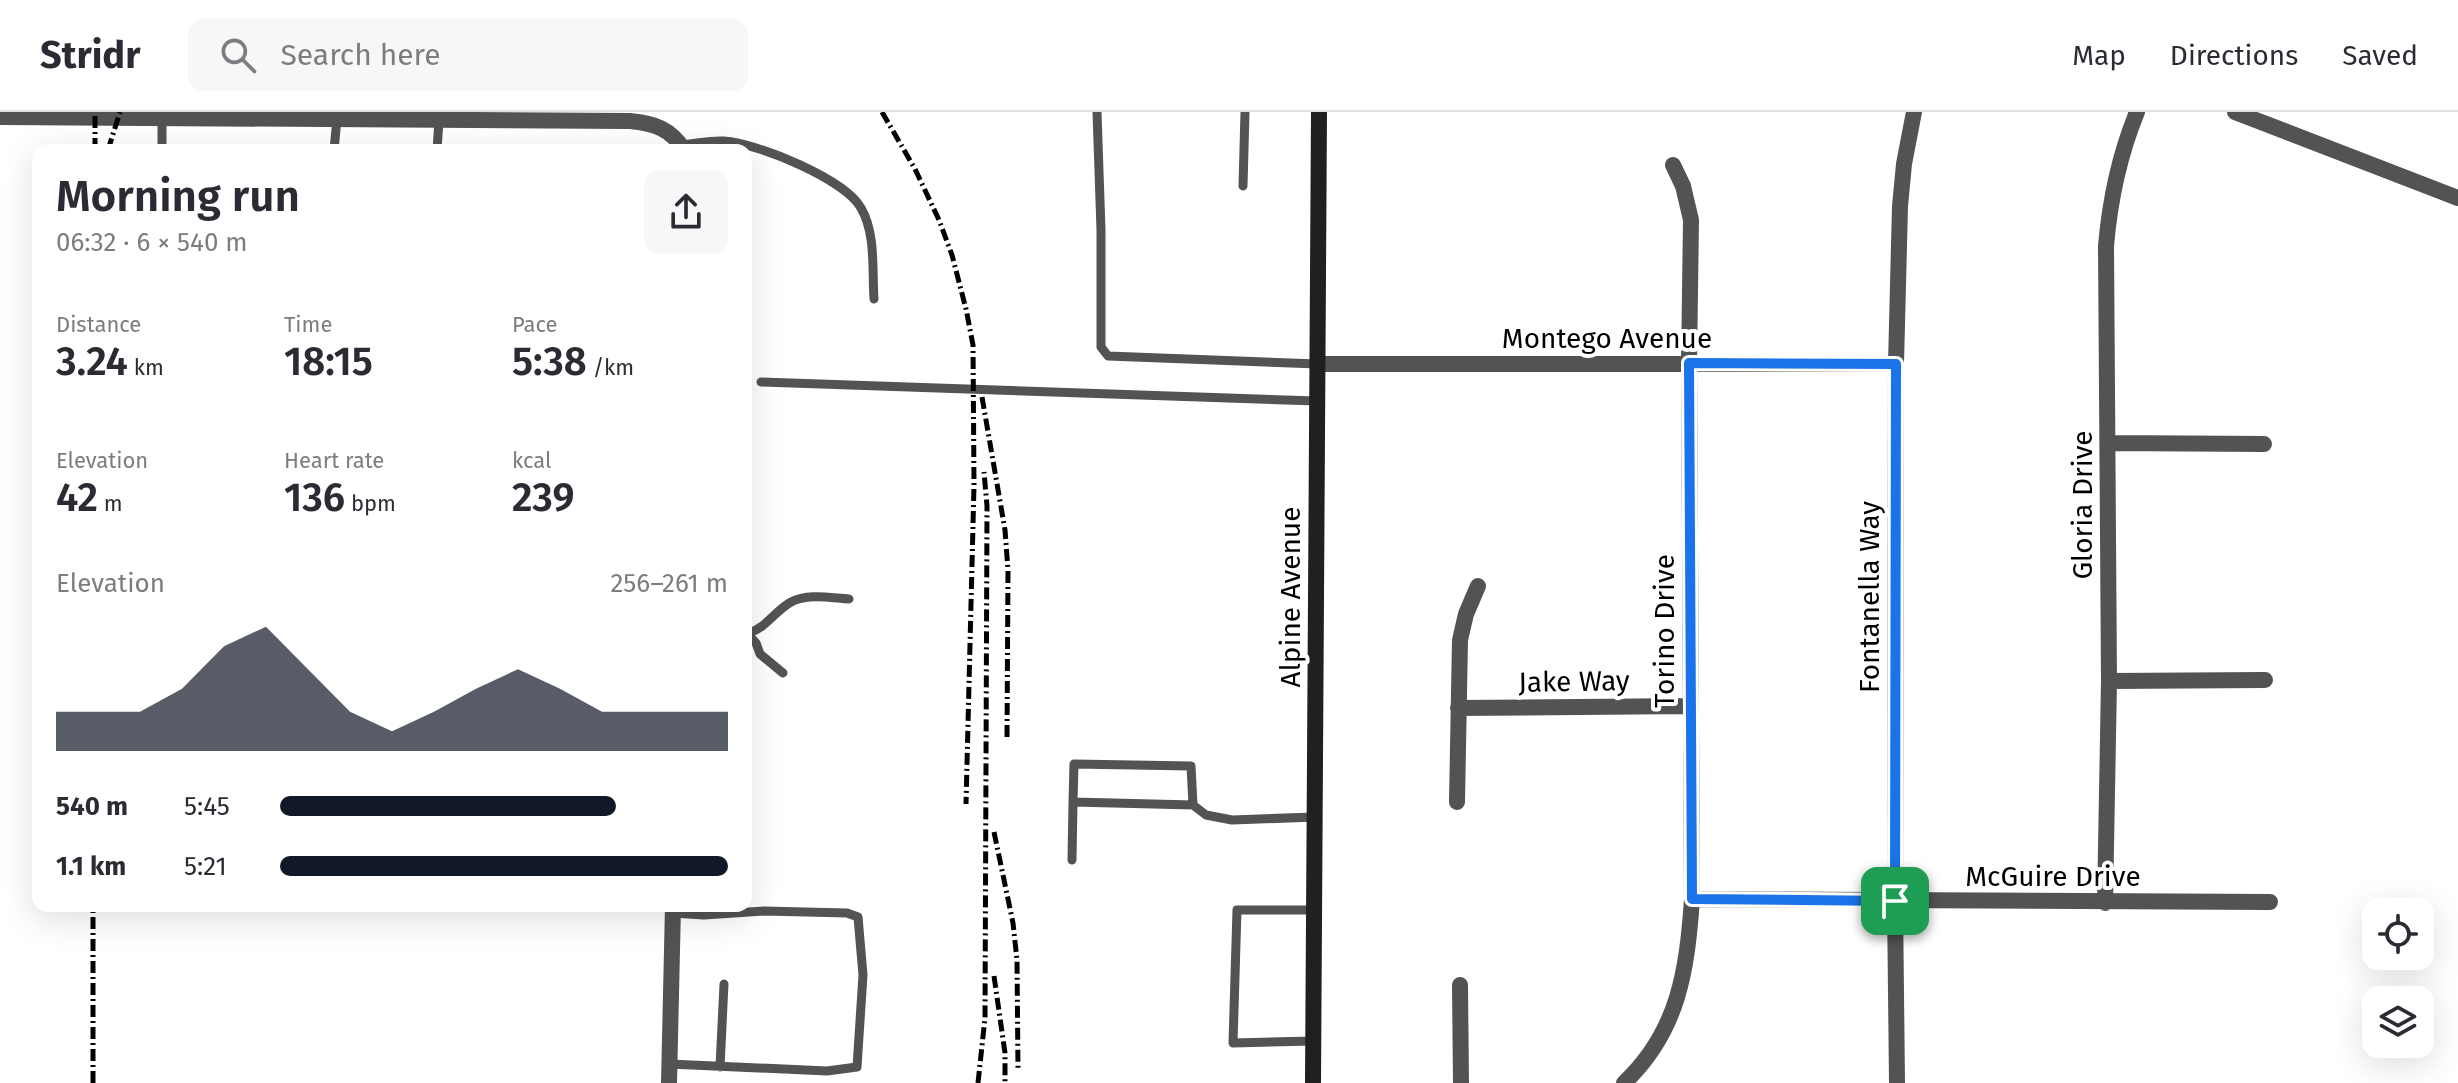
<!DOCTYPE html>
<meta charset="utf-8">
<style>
:root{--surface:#fff;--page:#f7f7f7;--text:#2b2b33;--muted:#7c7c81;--line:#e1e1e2;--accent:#111827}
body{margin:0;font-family:"Fira Sans",sans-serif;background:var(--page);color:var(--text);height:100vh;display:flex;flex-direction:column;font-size:30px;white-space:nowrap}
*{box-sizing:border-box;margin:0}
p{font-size:26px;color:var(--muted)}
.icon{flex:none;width:44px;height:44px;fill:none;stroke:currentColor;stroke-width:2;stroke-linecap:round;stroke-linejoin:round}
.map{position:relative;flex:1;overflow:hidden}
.details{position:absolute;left:32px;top:32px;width:720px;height:768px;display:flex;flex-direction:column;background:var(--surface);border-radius:16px;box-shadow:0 8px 32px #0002}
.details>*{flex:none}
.fabs{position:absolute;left:2362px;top:786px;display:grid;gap:16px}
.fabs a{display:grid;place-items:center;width:72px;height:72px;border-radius:16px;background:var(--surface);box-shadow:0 8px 32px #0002;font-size:40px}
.pin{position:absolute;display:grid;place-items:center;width:68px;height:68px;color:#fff;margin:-34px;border-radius:16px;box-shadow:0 4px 12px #0006}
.round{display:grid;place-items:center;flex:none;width:84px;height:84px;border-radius:16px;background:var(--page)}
.headline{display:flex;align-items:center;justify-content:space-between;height:136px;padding:0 24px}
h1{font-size:44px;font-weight:600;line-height:60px}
.figures{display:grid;grid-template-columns:repeat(3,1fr);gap:12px;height:136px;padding:8px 24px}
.figures div{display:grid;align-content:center}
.figures b{font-size:40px;font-weight:600}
.figures small{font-size:22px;font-weight:400}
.figures p{font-size:22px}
.chart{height:224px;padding:16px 24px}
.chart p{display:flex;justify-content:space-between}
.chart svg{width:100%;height:144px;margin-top:8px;fill:var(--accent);opacity:.7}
ul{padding:0 24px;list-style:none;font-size:26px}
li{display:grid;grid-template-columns:128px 96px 1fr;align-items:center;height:60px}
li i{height:20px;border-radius:10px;background:var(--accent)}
header{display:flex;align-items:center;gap:48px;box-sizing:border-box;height:112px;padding:0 40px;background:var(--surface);border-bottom:2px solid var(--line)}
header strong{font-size:38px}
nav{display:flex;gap:44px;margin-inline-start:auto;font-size:28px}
.search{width:560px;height:72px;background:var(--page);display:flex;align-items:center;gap:20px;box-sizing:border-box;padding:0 28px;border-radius:16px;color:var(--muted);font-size:30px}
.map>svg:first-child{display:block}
</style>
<header>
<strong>Stridr</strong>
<div class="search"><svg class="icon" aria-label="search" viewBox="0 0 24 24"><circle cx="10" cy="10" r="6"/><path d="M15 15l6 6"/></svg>Search here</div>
<nav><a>Map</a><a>Directions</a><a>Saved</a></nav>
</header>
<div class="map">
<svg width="2458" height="971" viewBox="0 0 2458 971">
<rect width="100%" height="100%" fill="#fff"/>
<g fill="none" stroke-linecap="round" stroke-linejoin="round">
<!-- lane -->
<path stroke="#535353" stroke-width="9" d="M1097,0L1101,118V235L1108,244L1318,252
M162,6V38
M681,33C695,32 710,28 724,29C757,31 845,67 861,96C876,122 872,157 874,187
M334,38L337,7
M437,38L439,8
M1243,74L1245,0
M761,270L1317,289
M746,520L756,531L760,542L783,561
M749,521C767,515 775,499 791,490C808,481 831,486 849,487
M1193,693L1191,654L1074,652L1073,690L1193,693L1206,703L1232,708L1315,705
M1072,748L1073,690
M1313,929L1233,931L1237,798H1314
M669,952L827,959L857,955L863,863L858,805L847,801L764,799L704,803L673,801
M720,955L724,872"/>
<!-- street -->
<path stroke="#535353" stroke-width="16" d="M2235,0L2458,86
M0,5L630,9C654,11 671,17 684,38
M1318,252H1896
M2108,331L2264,332
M2109,569L2265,568
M1458,596L1690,594
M1457,690L1460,528L1466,502L1478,474
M1692,787L2270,790
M2105,791L2109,569L2106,134C2110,87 2119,44 2137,0
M1460,873L1461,971
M669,971L673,794
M1624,971C1679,919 1687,858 1692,787L1689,251L1691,108L1683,74L1673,53
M1897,971L1895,789L1896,252L1900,94L1904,52L1914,0"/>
<!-- secondary -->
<path stroke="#202020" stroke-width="16" d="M1313,971L1319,0"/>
<!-- rail -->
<path stroke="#000" stroke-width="5" stroke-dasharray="12 4 2 4" stroke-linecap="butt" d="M882,0L915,57L939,108L952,143L966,197L973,233L974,373L966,692
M95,38V0
M108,38L120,0
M982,285L1005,418L1008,458L1007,625
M994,720L1013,811L1017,848L1018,958
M994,864L1005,941V971
M93,971V794
M978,971L985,906L987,394L984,360"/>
</g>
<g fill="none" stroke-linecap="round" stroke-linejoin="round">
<defs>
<path id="route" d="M1689,251L1896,252L1895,789L1692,787Z"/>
</defs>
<!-- route casing -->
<use href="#route" stroke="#fff" stroke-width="16"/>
<!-- route -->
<use href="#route" stroke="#1a73e8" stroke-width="10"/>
</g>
<g text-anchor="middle" stroke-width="8" stroke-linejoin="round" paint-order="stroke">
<!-- street labels -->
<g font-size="28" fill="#000" stroke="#fff">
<text x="1607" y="236">Montego Avenue</text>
<text transform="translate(2082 393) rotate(-90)" y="10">Gloria Drive</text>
<text transform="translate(1290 485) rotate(-90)" y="10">Alpine Avenue</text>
<text transform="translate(1869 485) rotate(-90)" y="10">Fontanella Way</text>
<text transform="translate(1664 519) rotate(-90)" y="10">Torino Drive</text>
<text transform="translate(1574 569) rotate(-1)" y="10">Jake Way</text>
<text x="2053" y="774">McGuire Drive</text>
</g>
</g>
</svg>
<div class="fabs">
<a><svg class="icon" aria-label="locate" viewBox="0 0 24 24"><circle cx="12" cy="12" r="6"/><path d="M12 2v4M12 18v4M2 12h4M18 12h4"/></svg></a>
<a><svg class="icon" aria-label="layers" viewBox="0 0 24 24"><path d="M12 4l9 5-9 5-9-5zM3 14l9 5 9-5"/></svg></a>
</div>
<div class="pin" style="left:1895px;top:789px;background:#1e9e55"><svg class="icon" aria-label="arrive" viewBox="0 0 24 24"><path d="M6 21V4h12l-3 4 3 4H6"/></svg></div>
<section class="details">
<div class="headline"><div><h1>Morning run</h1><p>06:32 · 6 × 540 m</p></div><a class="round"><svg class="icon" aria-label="share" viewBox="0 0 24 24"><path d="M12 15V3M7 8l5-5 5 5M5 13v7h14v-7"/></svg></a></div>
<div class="figures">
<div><p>Distance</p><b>3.24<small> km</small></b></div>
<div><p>Time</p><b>18:15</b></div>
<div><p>Pace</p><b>5:38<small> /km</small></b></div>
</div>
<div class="figures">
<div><p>Elevation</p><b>42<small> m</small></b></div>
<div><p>Heart rate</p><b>136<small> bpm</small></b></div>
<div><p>kcal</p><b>239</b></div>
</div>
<div class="chart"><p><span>Elevation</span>256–261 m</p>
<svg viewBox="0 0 160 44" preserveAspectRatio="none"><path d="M0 44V32L10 32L20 32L30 25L40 12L50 6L60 19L70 32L80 38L90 32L100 25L110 19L120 25L130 32L140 32L150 32L160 32V44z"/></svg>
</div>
<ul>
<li><b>540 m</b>5:45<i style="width:75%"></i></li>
<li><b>1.1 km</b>5:21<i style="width:100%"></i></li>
</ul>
</section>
</div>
